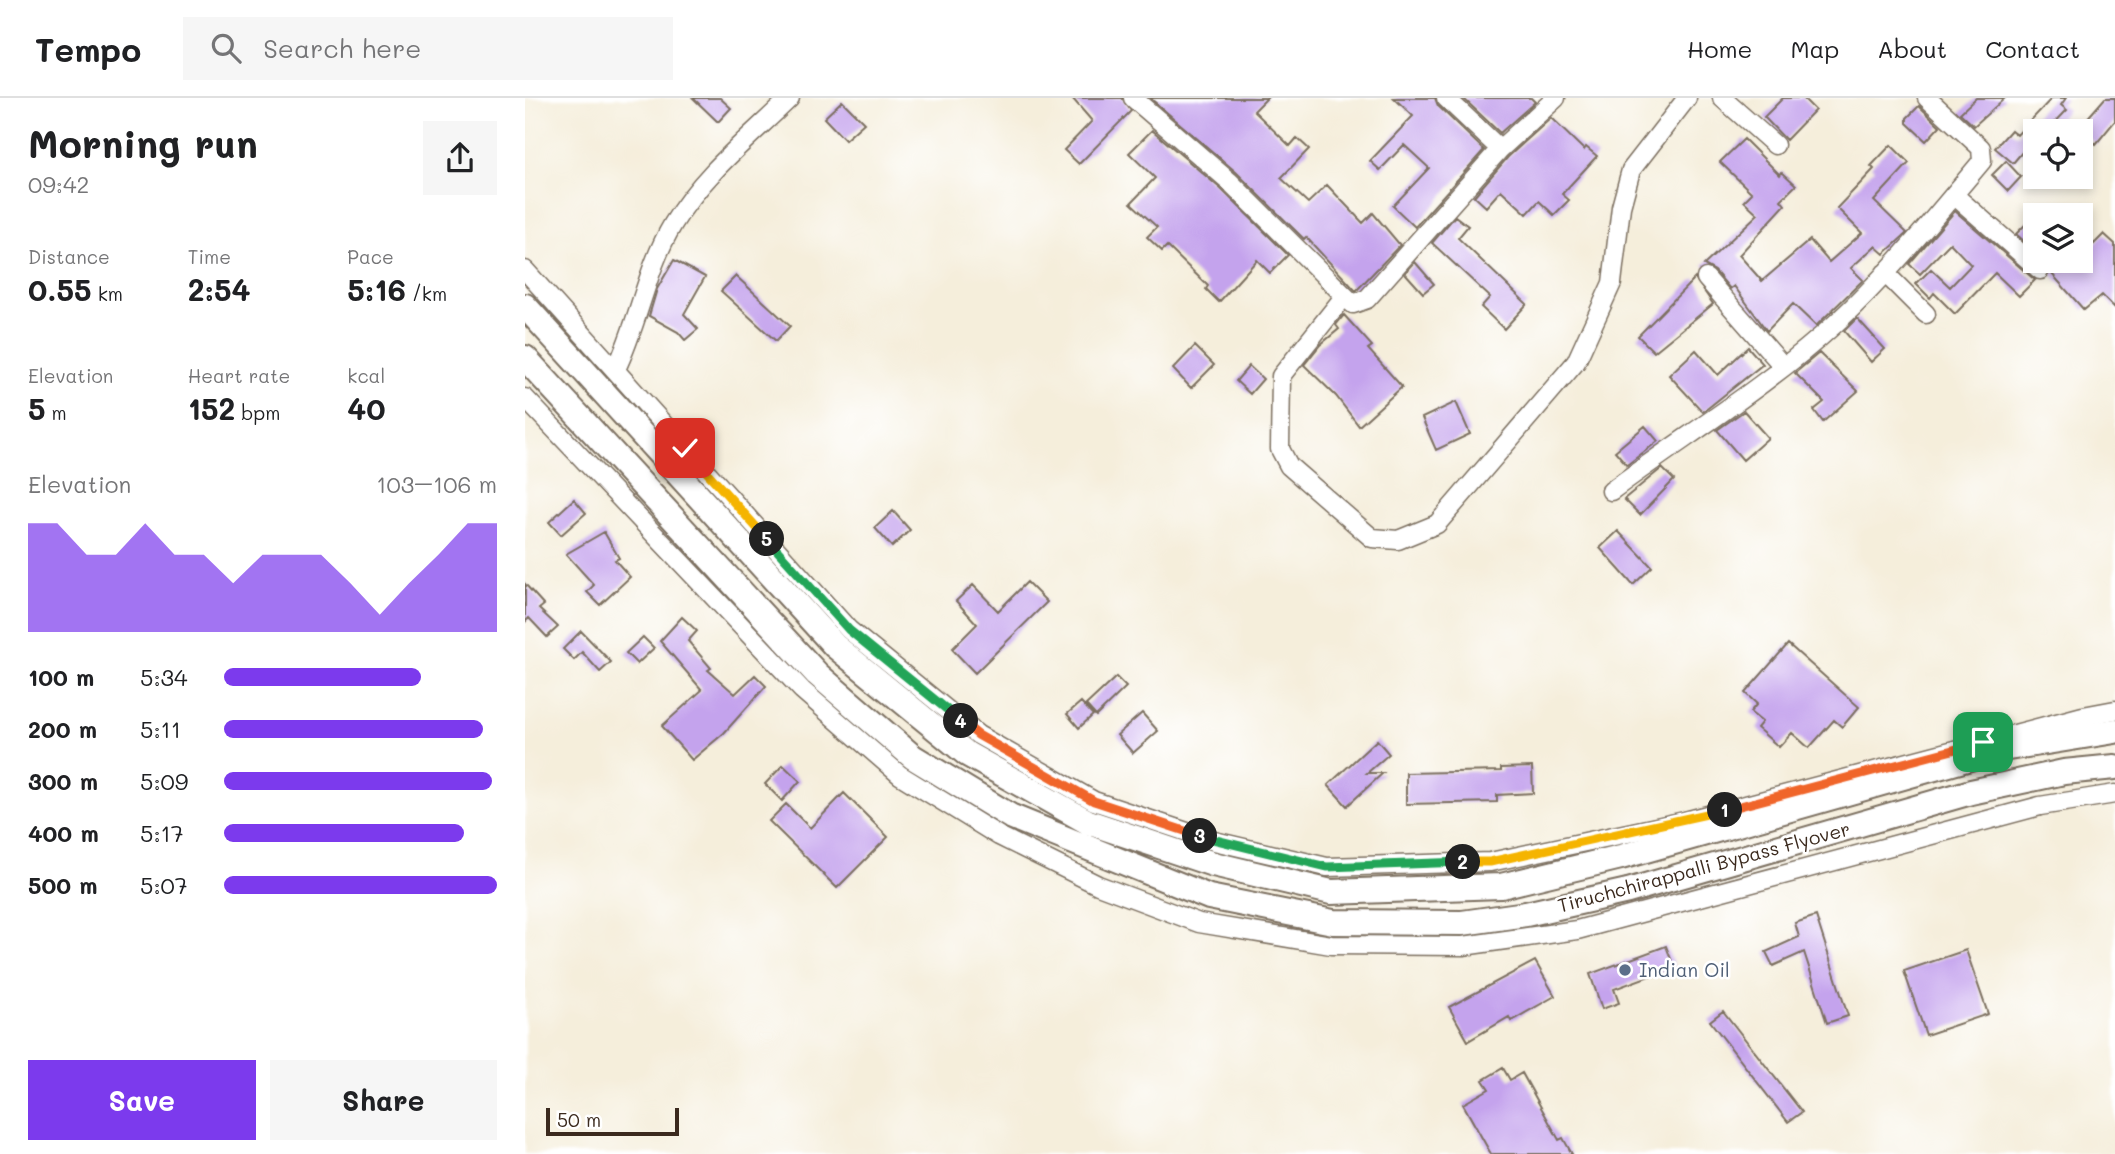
<!DOCTYPE html>
<meta charset="utf-8">
<style>
:root{--surface:#fff;--page:#f6f6f6;--text:#202124;--muted:#757577;--line:#e0e0e0;--accent:#7c3aed}
body{margin:0;font-family:Mali,sans-serif;background:var(--page);color:var(--text);height:100vh;display:flex;flex-direction:column;font-size:26px;white-space:nowrap}
*{box-sizing:border-box;margin:0}
p{font-size:23px;color:var(--muted)}
.icon{flex:none;width:38px;height:38px;fill:none;stroke:currentColor;stroke-width:2;stroke-linecap:round;stroke-linejoin:round}
.map{position:relative;flex:1;overflow:hidden}
.side{display:flex;flex-direction:column;background:var(--surface);width:525px}
.side>*{flex:none}
.controls{position:absolute;left:1498px;top:21px;display:grid;gap:14px}
.controls a{display:grid;place-items:center;width:70px;height:70px;border-radius:0px;background:var(--surface);box-shadow:0 4px 10px #0003;font-size:35px}
.scale{position:absolute;left:21px;bottom:18px;width:133px;box-sizing:border-box;padding-left:7px;border:4px solid #3b2a1e;border-top:0;font-size:19px;line-height:24px;white-space:nowrap;color:#3b2a1e;-webkit-text-stroke:5px #fff;paint-order:stroke}
.pin{position:absolute;display:grid;place-items:center;width:60px;height:60px;color:#fff;margin:-30px;border-radius:14px;box-shadow:0 4px 10px #0006}
.km{position:absolute;width:35px;height:35px;margin:-18px;border-radius:50%;background:#222;color:#fff;font-size:19px;line-height:35px;text-align:center}
.round{display:grid;place-items:center;flex:none;width:74px;height:74px;border-radius:0px;background:var(--page)}
.head{display:flex;align-items:center;justify-content:space-between;height:119px;padding:0 28px}
h1{font-size:38px;font-weight:700;line-height:52px}
.figures{display:grid;grid-template-columns:repeat(3,1fr);gap:10px;height:119px;padding:7px 28px}
.figures div{display:grid;align-content:center}
.figures b{font-size:30px;font-weight:700}
.figures small{font-size:19px;font-weight:400}
.figures p{font-size:19px}
.chart{height:196px;padding:14px 28px}
.chart p{display:flex;justify-content:space-between}
.chart svg{width:100%;height:126px;margin-top:7px;fill:var(--accent);opacity:.7}
.button{display:flex;gap:14px;margin-top:auto;padding:14px 28px}
.button a{flex:1;height:80px;border-radius:0px;background:var(--accent);color:#fff;font-size:28px;font-weight:700;line-height:80px;text-align:center}
.button a+a{background:var(--page);color:var(--text)}
ul{padding:0 28px;list-style:none;font-size:23px}
li{display:grid;grid-template-columns:112px 84px 1fr;align-items:center;height:52px}
li i{height:18px;border-radius:9px;background:var(--accent)}
header{display:flex;align-items:center;gap:42px;box-sizing:border-box;height:98px;padding:0 35px;background:var(--surface);border-bottom:2px solid var(--line)}
header strong{font-size:33px}
nav{display:flex;gap:38px;margin-inline-start:auto;font-size:24px}
.search{width:490px;height:63px;background:var(--page);display:flex;align-items:center;gap:18px;box-sizing:border-box;padding:0 24px;border-radius:0px;color:var(--muted);font-size:26px}
main{display:flex;flex:1;min-height:0}
.map>svg:first-child{display:block}
</style>
<header>
<strong>Tempo</strong>
<div class="search"><svg class="icon" aria-label="search" viewBox="0 0 24 24"><circle cx="10" cy="10" r="6"/><path d="M15 15l6 6"/></svg>Search here</div>
<nav><a>Home</a><a>Map</a><a>About</a><a>Contact</a></nav>
</header>
<main>
<section class="side">
<div class="head"><div><h1>Morning run</h1><p>09:42</p></div><a class="round"><svg class="icon" aria-label="share" viewBox="0 0 24 24"><path d="M12 15V3M7 8l5-5 5 5M5 13v7h14v-7"/></svg></a></div>
<div class="figures">
<div><p>Distance</p><b>0.55<small> km</small></b></div>
<div><p>Time</p><b>2:54</b></div>
<div><p>Pace</p><b>5:16<small> /km</small></b></div>
</div>
<div class="figures">
<div><p>Elevation</p><b>5<small> m</small></b></div>
<div><p>Heart rate</p><b>152<small> bpm</small></b></div>
<div><p>kcal</p><b>40</b></div>
</div>
<div class="chart"><p><span>Elevation</span>103–106 m</p>
<svg viewBox="0 0 160 44" preserveAspectRatio="none"><path d="M0 44V6L10 6L20 17L30 17L40 6L50 17L60 17L70 27L80 17L90 17L100 17L110 27L120 38L130 27L140 17L150 6L160 6V44z"/></svg>
</div>
<ul>
<li><b>100 m</b>5:34<i style="width:72%"></i></li>
<li><b>200 m</b>5:11<i style="width:95%"></i></li>
<li><b>300 m</b>5:09<i style="width:98%"></i></li>
<li><b>400 m</b>5:17<i style="width:88%"></i></li>
<li><b>500 m</b>5:07<i style="width:100%"></i></li>
</ul>
<div class="button"><a>Save</a><a>Share</a></div>
</section>
<div class="map">
<svg width="1590" height="1056" viewBox="0 0 1590 1056">
<rect width="100%" height="100%" fill="#fff"/>
<filter id="ink" filterUnits="userSpaceOnUse"><feTurbulence type="fractalNoise" baseFrequency=".0143" numOctaves="2"/><feDisplacementMap in="SourceGraphic" scale="14" xChannelSelector="R" yChannelSelector="G"/><feConvolveMatrix kernelMatrix="1 2 1 2 8 2 1 2 1" color-interpolation-filters="sRGB"/></filter>
<filter id="wash" filterUnits="userSpaceOnUse"><feTurbulence type="fractalNoise" baseFrequency=".00686" numOctaves="4" result="noise"/><feDisplacementMap in="SourceGraphic" scale="28" xChannelSelector="R" yChannelSelector="G"/><feGaussianBlur stdDeviation="1.57" result="paint"/><feColorMatrix in="noise" values="0 0 0 0 0 0 0 0 0 0 0 0 0 0 0 0 0 1.4 0 .05"/><feComposite in="paint" operator="in"/></filter>
<g filter="url(#wash)">
<rect width="100%" height="100%" fill="#f5eedb"/>
<g id="blocks">
<!-- building -->
<path fill="#c4a3ed" d="M168,0H195L206,10L193,24Z
M547,0H597L606,13L554,66L539,52L567,23Z
M625,0H742L729,13L765,48L772,40L784,51L756,80L783,105L802,87L838,125L848,115L875,147L831,193L781,139L779,141L711,74Z
M869,0H910L913,8L959,52L890,129L868,108L904,70L879,47L855,72L845,63L888,18Z
M938,0H1006L1010,4L975,35Z
M1258,0H1278L1290,12L1261,42L1239,19Z
M1451,0H1480L1449,28L1435,15Z
M1527,0H1541L1536,7L1542,12L1522,33L1518,30L1510,33V39L1488,65L1470,50L1486,32L1492,37Z
M1580,0H1590V23L1571,46L1553,31Z
M317,3L339,25L320,42L299,20Z
M1394,8L1415,28L1401,43L1382,25V20Z
M1026,20L1059,52L1061,49L1072,58L1037,96L1044,102L1029,117L1014,103L1002,116L976,92L961,109L949,98L983,59Z
M627,32L696,91L763,157L745,175L732,162L694,204L681,191L683,188L642,148L637,153L622,139L632,129L606,105L630,80L604,55Z
M1219,41L1255,77L1257,74L1271,87L1256,102L1260,107L1214,157L1237,183L1285,142L1304,164L1337,135L1312,110L1349,71L1346,68L1366,47L1384,65L1349,103L1382,135L1359,156L1350,148L1326,170L1338,182L1291,228L1268,206L1242,233L1209,188L1205,191L1190,173L1179,167L1233,116L1219,103L1227,95L1195,64Z
M1481,63L1496,79L1483,93L1467,77Z
M1430,113L1510,182L1494,198L1470,175L1430,216L1409,195L1405,200L1391,186L1406,171L1425,189L1446,167L1425,145L1395,176L1384,166Z
M1510,117V153L1491,136Z
M930,118L943,128L933,140L1002,206L979,231L956,209L965,199L907,145Z
M1556,133L1569,146L1579,136L1590,146V210L1577,197L1559,212L1526,175L1522,163H1556Z
M149,162L180,179L159,216L173,231L160,242L153,234L124,218L132,191Z
M890,164L909,186L898,195L880,175Z
M211,178L265,228L251,243L196,193Z
M1170,180L1188,206L1129,254L1113,238Z
M819,217L847,248L843,251L877,289L834,328L811,298L779,267L795,247L814,231L811,227Z
M1332,220L1360,251L1346,264L1319,233Z
M670,248L689,267L666,290L648,271Z
M1223,249L1238,266L1178,314L1144,277L1171,252L1193,277Z
M1294,255L1333,293L1298,324L1289,312L1299,304L1270,275Z
M724,268L738,281L725,296L711,283Z
M931,304L945,336L911,352L897,320Z
M1219,313L1243,340L1218,362L1192,332Z
M1120,328L1133,343L1102,367L1090,353Z
M1137,370L1149,382L1115,417L1099,401Z
M49,401L61,415L36,437L24,424Z
M368,413L385,432L367,449L350,430Z
M1093,433L1127,469L1108,487L1075,450Z
M79,434L94,460L90,462L105,479L75,507L62,494L69,487L41,456Z
M502,484L522,504L450,575L427,551L452,526L431,503L448,487L473,513Z
M0,486L19,507L14,511L33,529L22,539L4,520L0,524Z
M157,519L172,533L163,543L186,570L183,572L210,596L230,577L241,588L199,635L167,662L137,628L177,592L135,543Z
M56,533L86,564L75,574L57,554L49,562L38,551Z
M118,539L129,550L112,566L101,555Z
M1263,546L1334,609L1317,629L1309,622L1284,650L1267,635L1254,649L1232,630L1237,624L1225,614L1232,606L1220,595Z
M591,579L601,589L571,618L561,607Z
M556,604L568,617L554,630L542,616Z
M617,615L633,633L608,655L592,637Z
M852,642L864,656L842,675H858L822,708L803,687Z
M258,667L275,683L257,703L240,686Z
M1007,669L1008,695L972,697V704L881,706V675L976,673V670Z
M319,695L363,739L312,790L244,723L261,706L285,730Z
M1291,818L1323,918L1302,925L1279,854L1248,868L1241,854L1274,839L1270,825Z
M1141,848L1149,869L1089,891L1094,905L1077,911L1065,876Z
M1441,852L1463,916L1401,937L1379,873Z
M1010,863L1030,898L986,923L984,919L943,943L924,909Z
M1198,913L1277,1014L1263,1024L1185,923Z
M978,970L985,982L997,975L1034,1042L1038,1040L1047,1056H966L938,1006L964,991L958,982Z"/>
</g>
</g>
<g filter="url(#ink)">
<use href="#blocks" fill-opacity="0" stroke="#7c6f60" stroke-width="2"/>
<g fill="none" stroke-linecap="round" stroke-linejoin="round">
<defs>
<path id="minor" d="M608,0L704,83L828,206L842,201L975,51L1031,0
M921,0L975,51
M1197,0L1250,47
M1429,97L1515,172
M0,172L324,532L453,637L569,703L689,743L802,769L965,764L1160,723L1558,618L1590,612
M1360,175L1401,216
M1181,180L1258,268
M818,200L756,278L755,351L764,368L847,440L873,442L912,426L1051,264L1087,185L1096,109L1106,72L1162,0
M91,271C114,224 121,171 148,126C178,76 224,40 265,0
M0,300L277,592L375,677L474,738L573,787L674,825L806,847L938,848L1052,832L1515,708L1590,696
M1086,393C1160,338 1241,289 1310,226C1363,177 1410,119 1457,63L1456,50L1402,0"/>
<path id="highway" d="M0,208L310,548L442,656L563,724L688,766L806,794L976,788L1096,759L1477,651L1590,633
M0,260L292,576L388,659L485,718L684,799L808,824L937,825L1001,816L1103,793L1446,694L1539,674L1590,669"/>
</defs>
<!-- minor casing -->
<use href="#minor" stroke="#7c6f60" stroke-width="21"/>
<!-- highway casing -->
<use href="#highway" stroke="#7c6f60" stroke-width="28"/>
<!-- minor -->
<use href="#minor" stroke="#fff" stroke-width="18"/>
<!-- highway -->
<use href="#highway" stroke="#fff" stroke-width="24"/>
</g>
</g>
<g fill="none" stroke-linecap="round" stroke-linejoin="round" filter="url(#ink)">
<defs>
<path id="split-1" d="M1200,712L1458,644"/>
<path id="split-2" d="M938,764H965L1200,712"/>
<path id="split-3" d="M675,738L802,769L938,764"/>
<path id="split-4" d="M436,623L453,637L569,703L675,738"/>
<path id="split-5" d="M242,441L324,532L436,623"/>
<path id="split-6" d="M160,350L242,441"/>
</defs>
<!-- split-1 casing -->
<use href="#split-1" stroke="#fff" stroke-width="14"/>
<!-- split-2 casing -->
<use href="#split-2" stroke="#fff" stroke-width="14"/>
<!-- split-3 casing -->
<use href="#split-3" stroke="#fff" stroke-width="14"/>
<!-- split-4 casing -->
<use href="#split-4" stroke="#fff" stroke-width="14"/>
<!-- split-5 casing -->
<use href="#split-5" stroke="#fff" stroke-width="14"/>
<!-- split-6 casing -->
<use href="#split-6" stroke="#fff" stroke-width="14"/>
<!-- split-1 -->
<use href="#split-1" stroke="#f0652b" stroke-width="9"/>
<!-- split-2 -->
<use href="#split-2" stroke="#f5b400" stroke-width="9"/>
<!-- split-3 -->
<use href="#split-3" stroke="#22a559" stroke-width="9"/>
<!-- split-4 -->
<use href="#split-4" stroke="#f0652b" stroke-width="9"/>
<!-- split-5 -->
<use href="#split-5" stroke="#22a559" stroke-width="9"/>
<!-- split-6 -->
<use href="#split-6" stroke="#f5b400" stroke-width="9"/>
</g>
<!-- markers -->
<circle fill="#5c6f8a" stroke="#fff" stroke-width="2.5" cx="1100" cy="872" r="7"/>
<g text-anchor="middle" stroke-width="5" stroke-linejoin="round" paint-order="stroke">
<!-- street labels -->
<g font-size="19" fill="#3b2a1e" stroke="#fff">
<text transform="translate(1179 769) rotate(-15)" y="7">Tiruchchirappalli Bypass Flyover</text>
</g>
<!-- service labels -->
<g font-size="19" fill="#4e5e75" stroke="#fff" text-anchor="start">
<text x="1114" y="879">Indian Oil</text>
</g>
</g>
</svg>
<div class="controls">
<a><svg class="icon" aria-label="locate" viewBox="0 0 24 24"><circle cx="12" cy="12" r="6"/><path d="M12 2v4M12 18v4M2 12h4M18 12h4"/></svg></a>
<a><svg class="icon" aria-label="layers" viewBox="0 0 24 24"><path d="M12 4l9 5-9 5-9-5zM3 14l9 5 9-5"/></svg></a>
</div>
<div class="scale">50 m</div>
<div class="pin" style="left:1458px;top:644px;background:#1e9e55"><svg class="icon" aria-label="arrive" viewBox="0 0 24 24"><path d="M6 21V4h12l-3 4 3 4H6"/></svg></div>
<div class="pin" style="left:160px;top:350px;background:#d93025"><svg class="icon" aria-label="check" viewBox="0 0 24 24"><path d="M5 12l5 5 9-10"/></svg></div>
<b class="km" style="left:1200px;top:712px">1</b>
<b class="km" style="left:938px;top:764px">2</b>
<b class="km" style="left:675px;top:738px">3</b>
<b class="km" style="left:436px;top:623px">4</b>
<b class="km" style="left:242px;top:441px">5</b>
</div>
</main>
